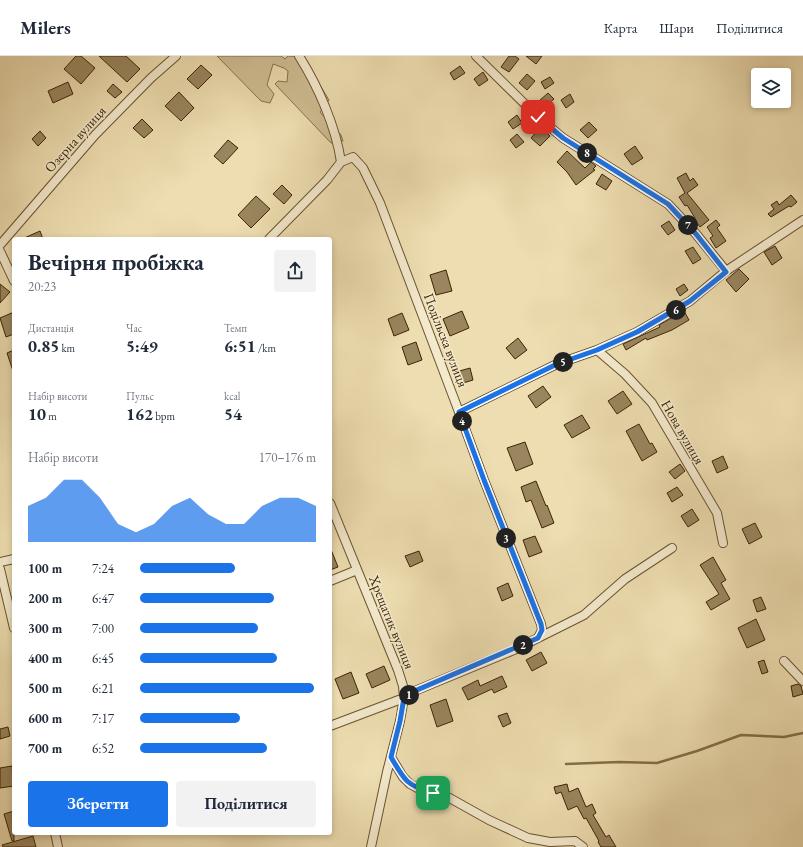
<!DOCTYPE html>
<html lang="uk">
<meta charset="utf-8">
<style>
:root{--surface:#fff;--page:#f2f2f3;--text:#1f2937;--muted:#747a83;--line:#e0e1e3;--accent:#1a73e8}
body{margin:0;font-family:"EB Garamond",serif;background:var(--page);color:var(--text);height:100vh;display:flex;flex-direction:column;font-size:15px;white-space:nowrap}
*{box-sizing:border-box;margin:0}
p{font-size:13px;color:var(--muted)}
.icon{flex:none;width:22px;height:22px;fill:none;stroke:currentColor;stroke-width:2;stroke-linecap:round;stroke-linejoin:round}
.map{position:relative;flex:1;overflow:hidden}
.sheet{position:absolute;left:12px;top:181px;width:320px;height:598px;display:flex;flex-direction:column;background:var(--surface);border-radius:4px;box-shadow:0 2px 6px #0003}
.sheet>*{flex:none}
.tools{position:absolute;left:751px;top:12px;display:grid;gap:8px}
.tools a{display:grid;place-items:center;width:40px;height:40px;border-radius:4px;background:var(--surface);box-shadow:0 2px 6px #0003;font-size:20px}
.pin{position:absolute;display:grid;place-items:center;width:34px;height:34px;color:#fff;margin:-17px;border-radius:8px;box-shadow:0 2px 6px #0006}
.km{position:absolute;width:20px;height:20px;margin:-10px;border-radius:50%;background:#222;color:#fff;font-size:11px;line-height:20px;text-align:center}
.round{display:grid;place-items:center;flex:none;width:42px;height:42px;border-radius:4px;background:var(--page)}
.overview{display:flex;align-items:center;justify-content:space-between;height:68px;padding:0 16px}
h1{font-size:22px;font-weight:700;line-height:30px}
.metrics{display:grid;grid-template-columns:repeat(3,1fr);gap:6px;height:68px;padding:4px 16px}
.metrics div{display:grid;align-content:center}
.metrics b{font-size:17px;font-weight:700}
.metrics small{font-size:11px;font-weight:400}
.metrics p{font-size:11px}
.chart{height:112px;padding:8px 16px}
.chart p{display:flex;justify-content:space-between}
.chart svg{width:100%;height:72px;margin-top:4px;fill:var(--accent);opacity:.7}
.primary-button{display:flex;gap:8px;margin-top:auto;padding:8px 16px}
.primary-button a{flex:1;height:46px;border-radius:4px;background:var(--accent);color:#fff;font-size:16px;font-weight:700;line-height:46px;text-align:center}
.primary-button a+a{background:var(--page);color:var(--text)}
ul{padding:0 16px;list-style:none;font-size:13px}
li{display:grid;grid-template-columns:64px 48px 1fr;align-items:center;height:30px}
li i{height:10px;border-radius:5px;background:var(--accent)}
header{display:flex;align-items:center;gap:24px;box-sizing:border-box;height:56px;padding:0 20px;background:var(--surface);border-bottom:1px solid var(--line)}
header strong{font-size:19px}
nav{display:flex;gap:22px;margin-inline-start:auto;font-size:14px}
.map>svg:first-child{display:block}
</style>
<header>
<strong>Milers</strong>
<nav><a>Карта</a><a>Шари</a><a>Поділитися</a></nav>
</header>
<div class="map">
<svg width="803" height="791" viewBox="0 0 803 791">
<rect width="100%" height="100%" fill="#edddb0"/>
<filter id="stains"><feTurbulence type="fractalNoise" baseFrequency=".005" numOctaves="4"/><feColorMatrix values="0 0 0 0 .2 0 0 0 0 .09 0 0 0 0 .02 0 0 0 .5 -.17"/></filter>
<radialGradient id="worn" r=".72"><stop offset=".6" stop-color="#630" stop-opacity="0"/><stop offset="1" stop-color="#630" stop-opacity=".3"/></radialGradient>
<!-- green -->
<path fill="#cfbe93" stroke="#86724c" d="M217,0H281L285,3L288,0L303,1L329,44L320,56L341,79L343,85L331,87L275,28L278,25L287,26L288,15L284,12L273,8L267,29L274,38L270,47L261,45Z"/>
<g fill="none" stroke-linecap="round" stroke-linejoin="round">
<!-- stream -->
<path stroke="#846e49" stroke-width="2.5" d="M566,708L619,706L657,707L697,695L741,679L784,681L803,677"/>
</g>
<!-- building -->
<path fill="#99855e" stroke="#3e2505" d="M76,0H81L95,12L81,28L64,13Z
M99,0H126L140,13L127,26Z
M509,0H515L519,3L509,16L501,11Z
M526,0H542L536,8Z
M201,9L212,19L198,33L187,23Z
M460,10L465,17L454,24L450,17Z
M483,16L488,24L479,30L474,23Z
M527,18L535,25L527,34L519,27Z
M550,21L554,27L545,33L541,26Z
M68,26L73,38L53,47L48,35Z
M113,28L122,36L115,42L107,35Z
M179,36L194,52L181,65L165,50Z
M548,37L554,43L545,51L539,45Z
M570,38L574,46L566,52L561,44Z
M517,59L522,67L513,73L508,66Z
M142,63L153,74L144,82L133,72Z
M589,66L597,74L588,82L580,74Z
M541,71L550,80L540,90L531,82Z
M40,75L46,82L38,90L32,83Z
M517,78L524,86L516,92L510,84Z
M228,84L238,92L223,108L214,100Z
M635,90L643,102L632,109L624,98Z
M567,95L585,112L591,106L596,110L593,113L595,114L576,129L567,116L557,106Z
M686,117L690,125L693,122L698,129L687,137L709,164L700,171L694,163L695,162L687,149L685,150L679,141L685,137L677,122Z
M602,118L612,125L606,134L596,128Z
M282,129L292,139L284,148L273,138Z
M791,139L797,146L791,151L789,150L771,161L768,158L774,153L771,149L777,145L779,149Z
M256,140L270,153L251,172L238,159Z
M716,164L720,169L717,172L726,185L716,192L710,182L713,180L707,171Z
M669,165L675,174L668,179L661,170Z
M40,175L43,183H22Z
M775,190L782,202L772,209L764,196Z
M693,191L701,203L693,208L685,195Z
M739,213L749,223L736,236L726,224Z
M446,214L452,235L436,239L430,219Z
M0,228L10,236L0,247Z
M684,228L688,234L680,240L676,233Z
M462,255L469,272L450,280L443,263Z
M684,255L689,264L672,274L647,284L646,282L626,294L623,288L660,271L659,269Z
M14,256V278L6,281L0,262Z
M402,257L409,274L394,280L388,263Z
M518,282L527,294L515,303L506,292Z
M416,286L422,304L408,309L402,291Z
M14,294V315H13L7,297Z
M470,312L473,324L460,328L456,316Z
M543,330L551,341L536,352L528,340Z
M623,335L632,348L617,358L608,345Z
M582,359L590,372L572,382L564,369Z
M639,368L650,388L652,387L657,396L642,405L626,375Z
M525,386L533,408L516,415L507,392Z
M723,400L728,412L717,417L712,405Z
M680,408L685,415L675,423L669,416Z
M536,425L546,450L547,449L554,467L542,472L531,444L526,446L521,431Z
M677,431L683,439L672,446L667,437Z
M692,453L699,464L688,471L681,460Z
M755,467L762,481L749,488L742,473Z
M535,480L542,496L529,501L523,484Z
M330,491L338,511L330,514Z
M419,495L423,505L410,511L405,500Z
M713,501L726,524L721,527L730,543L711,554L706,546L719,538L700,509Z
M508,527L513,540L502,545L497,532Z
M761,541L766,553L757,556L753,544Z
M756,563L765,584L747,592L738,572Z
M541,596L547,607L532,615L526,604Z
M764,604L768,616L762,618L758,606Z
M384,610L390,624L372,632L366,618Z
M351,616L359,637L343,643L335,623Z
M502,620L507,631L494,637L492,633L468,644L462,632L478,624L480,630Z
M798,628L801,630L803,638L793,641L791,630Z
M446,643L453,665L437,671L430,649Z
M507,657L511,667L503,671L498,660Z
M8,671L10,680L0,683V673Z
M12,710L14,730L0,732V712Z
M567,728L569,736L578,732L586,751L592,748L596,757L593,759L606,781L609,779L616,791H601L598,786L599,785L586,762L584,763L577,750L568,754L561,736L556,738L554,731Z
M14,755V785H12L4,758Z
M33,780L36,791H3L2,789Z"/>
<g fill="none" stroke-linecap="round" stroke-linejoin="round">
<defs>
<path id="minor" d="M299,0C318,30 336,71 341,106
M476,0L538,61L563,82L668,148L696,178L726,215
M269,183L327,124L341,106L353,101L363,112L380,147L459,356L484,424L541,568L542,574L538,582
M0,189L95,79L151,22L176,0
M0,195L14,225
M597,294L625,318L652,347L717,457L723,487
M459,356L557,308L597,294L637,276L690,245L726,215L803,164
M330,447L398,614L403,630L404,642L400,665L387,716L371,791
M0,506L14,503
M0,513L14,572
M330,525L357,514
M784,605L803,625
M330,670L404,642L417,634L514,594L584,559L625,523L672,492
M391,701L403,721L410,728L419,733L446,740L489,764L528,782L550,786L575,785L583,791
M55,777L58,791"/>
</defs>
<!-- minor casing -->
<use href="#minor" stroke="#6a5330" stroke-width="10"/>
<!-- minor -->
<use href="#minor" stroke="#f3e9cc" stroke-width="8"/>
</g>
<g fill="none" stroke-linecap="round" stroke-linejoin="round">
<defs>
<path id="route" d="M433,737C407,730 404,724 391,701L400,665L404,642L417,634L538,582L542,574L541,568L484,424L459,356L557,308L597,294L637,276L690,245L726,216L696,178L668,148L563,82L538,61"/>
</defs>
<!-- route casing -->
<use href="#route" stroke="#fff" stroke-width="8"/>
<!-- route -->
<use href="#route" stroke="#1a73e8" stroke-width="5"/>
</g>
<g text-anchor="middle" stroke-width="3" stroke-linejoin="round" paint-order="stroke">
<!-- street labels -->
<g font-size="14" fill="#3e2505" stroke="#f3e9cc">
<text transform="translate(75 83) rotate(-48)" y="5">Озерна вулиця</text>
<text transform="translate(446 284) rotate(69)" y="5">Подільска вулиця</text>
<text transform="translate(683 376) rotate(60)" y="5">Нова вулиця</text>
<text transform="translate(392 566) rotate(68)" y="5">Хрещатик вулиця</text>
</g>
</g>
<rect width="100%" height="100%" filter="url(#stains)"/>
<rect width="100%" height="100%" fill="url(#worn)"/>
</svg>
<div class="tools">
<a><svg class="icon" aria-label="layers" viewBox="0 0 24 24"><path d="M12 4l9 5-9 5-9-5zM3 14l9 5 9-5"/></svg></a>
</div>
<div class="pin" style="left:433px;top:737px;background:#1e9e55"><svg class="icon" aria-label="arrive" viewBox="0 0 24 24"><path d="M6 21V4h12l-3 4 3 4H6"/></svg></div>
<div class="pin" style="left:538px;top:61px;background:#d93025"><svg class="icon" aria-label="check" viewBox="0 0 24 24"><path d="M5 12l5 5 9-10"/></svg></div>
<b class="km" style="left:409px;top:639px">1</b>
<b class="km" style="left:523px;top:589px">2</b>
<b class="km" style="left:506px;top:482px">3</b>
<b class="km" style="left:462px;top:365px">4</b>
<b class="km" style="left:563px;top:306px">5</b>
<b class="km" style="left:676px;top:254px">6</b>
<b class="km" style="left:688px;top:169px">7</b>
<b class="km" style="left:587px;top:97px">8</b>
<section class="sheet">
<div class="overview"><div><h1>Вечірня пробіжка</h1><p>20:23</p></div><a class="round"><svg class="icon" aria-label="share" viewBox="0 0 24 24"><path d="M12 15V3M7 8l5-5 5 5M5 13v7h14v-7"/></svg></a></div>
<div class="metrics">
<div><p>Дистанція</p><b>0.85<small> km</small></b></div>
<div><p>Час</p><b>5:49</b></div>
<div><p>Темп</p><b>6:51<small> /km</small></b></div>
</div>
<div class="metrics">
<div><p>Набір висоти</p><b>10<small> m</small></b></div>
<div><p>Пульс</p><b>162<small> bpm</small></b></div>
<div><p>kcal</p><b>54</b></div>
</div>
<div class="chart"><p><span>Набір висоти</span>170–176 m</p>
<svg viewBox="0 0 160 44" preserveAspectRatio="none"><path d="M0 44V22L10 17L20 6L30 6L40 17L50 33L60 38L70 33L80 22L90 17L100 27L110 33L120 33L130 22L140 17L150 17L160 22V44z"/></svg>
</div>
<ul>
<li><b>100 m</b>7:24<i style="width:54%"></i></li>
<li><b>200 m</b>6:47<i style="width:76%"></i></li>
<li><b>300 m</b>7:00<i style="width:67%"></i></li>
<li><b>400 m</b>6:45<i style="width:78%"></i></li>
<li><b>500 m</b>6:21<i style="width:99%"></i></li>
<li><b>600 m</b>7:17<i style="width:57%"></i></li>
<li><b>700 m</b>6:52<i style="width:72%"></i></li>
</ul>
<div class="primary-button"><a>Зберегти</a><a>Поділитися</a></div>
</section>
</div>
